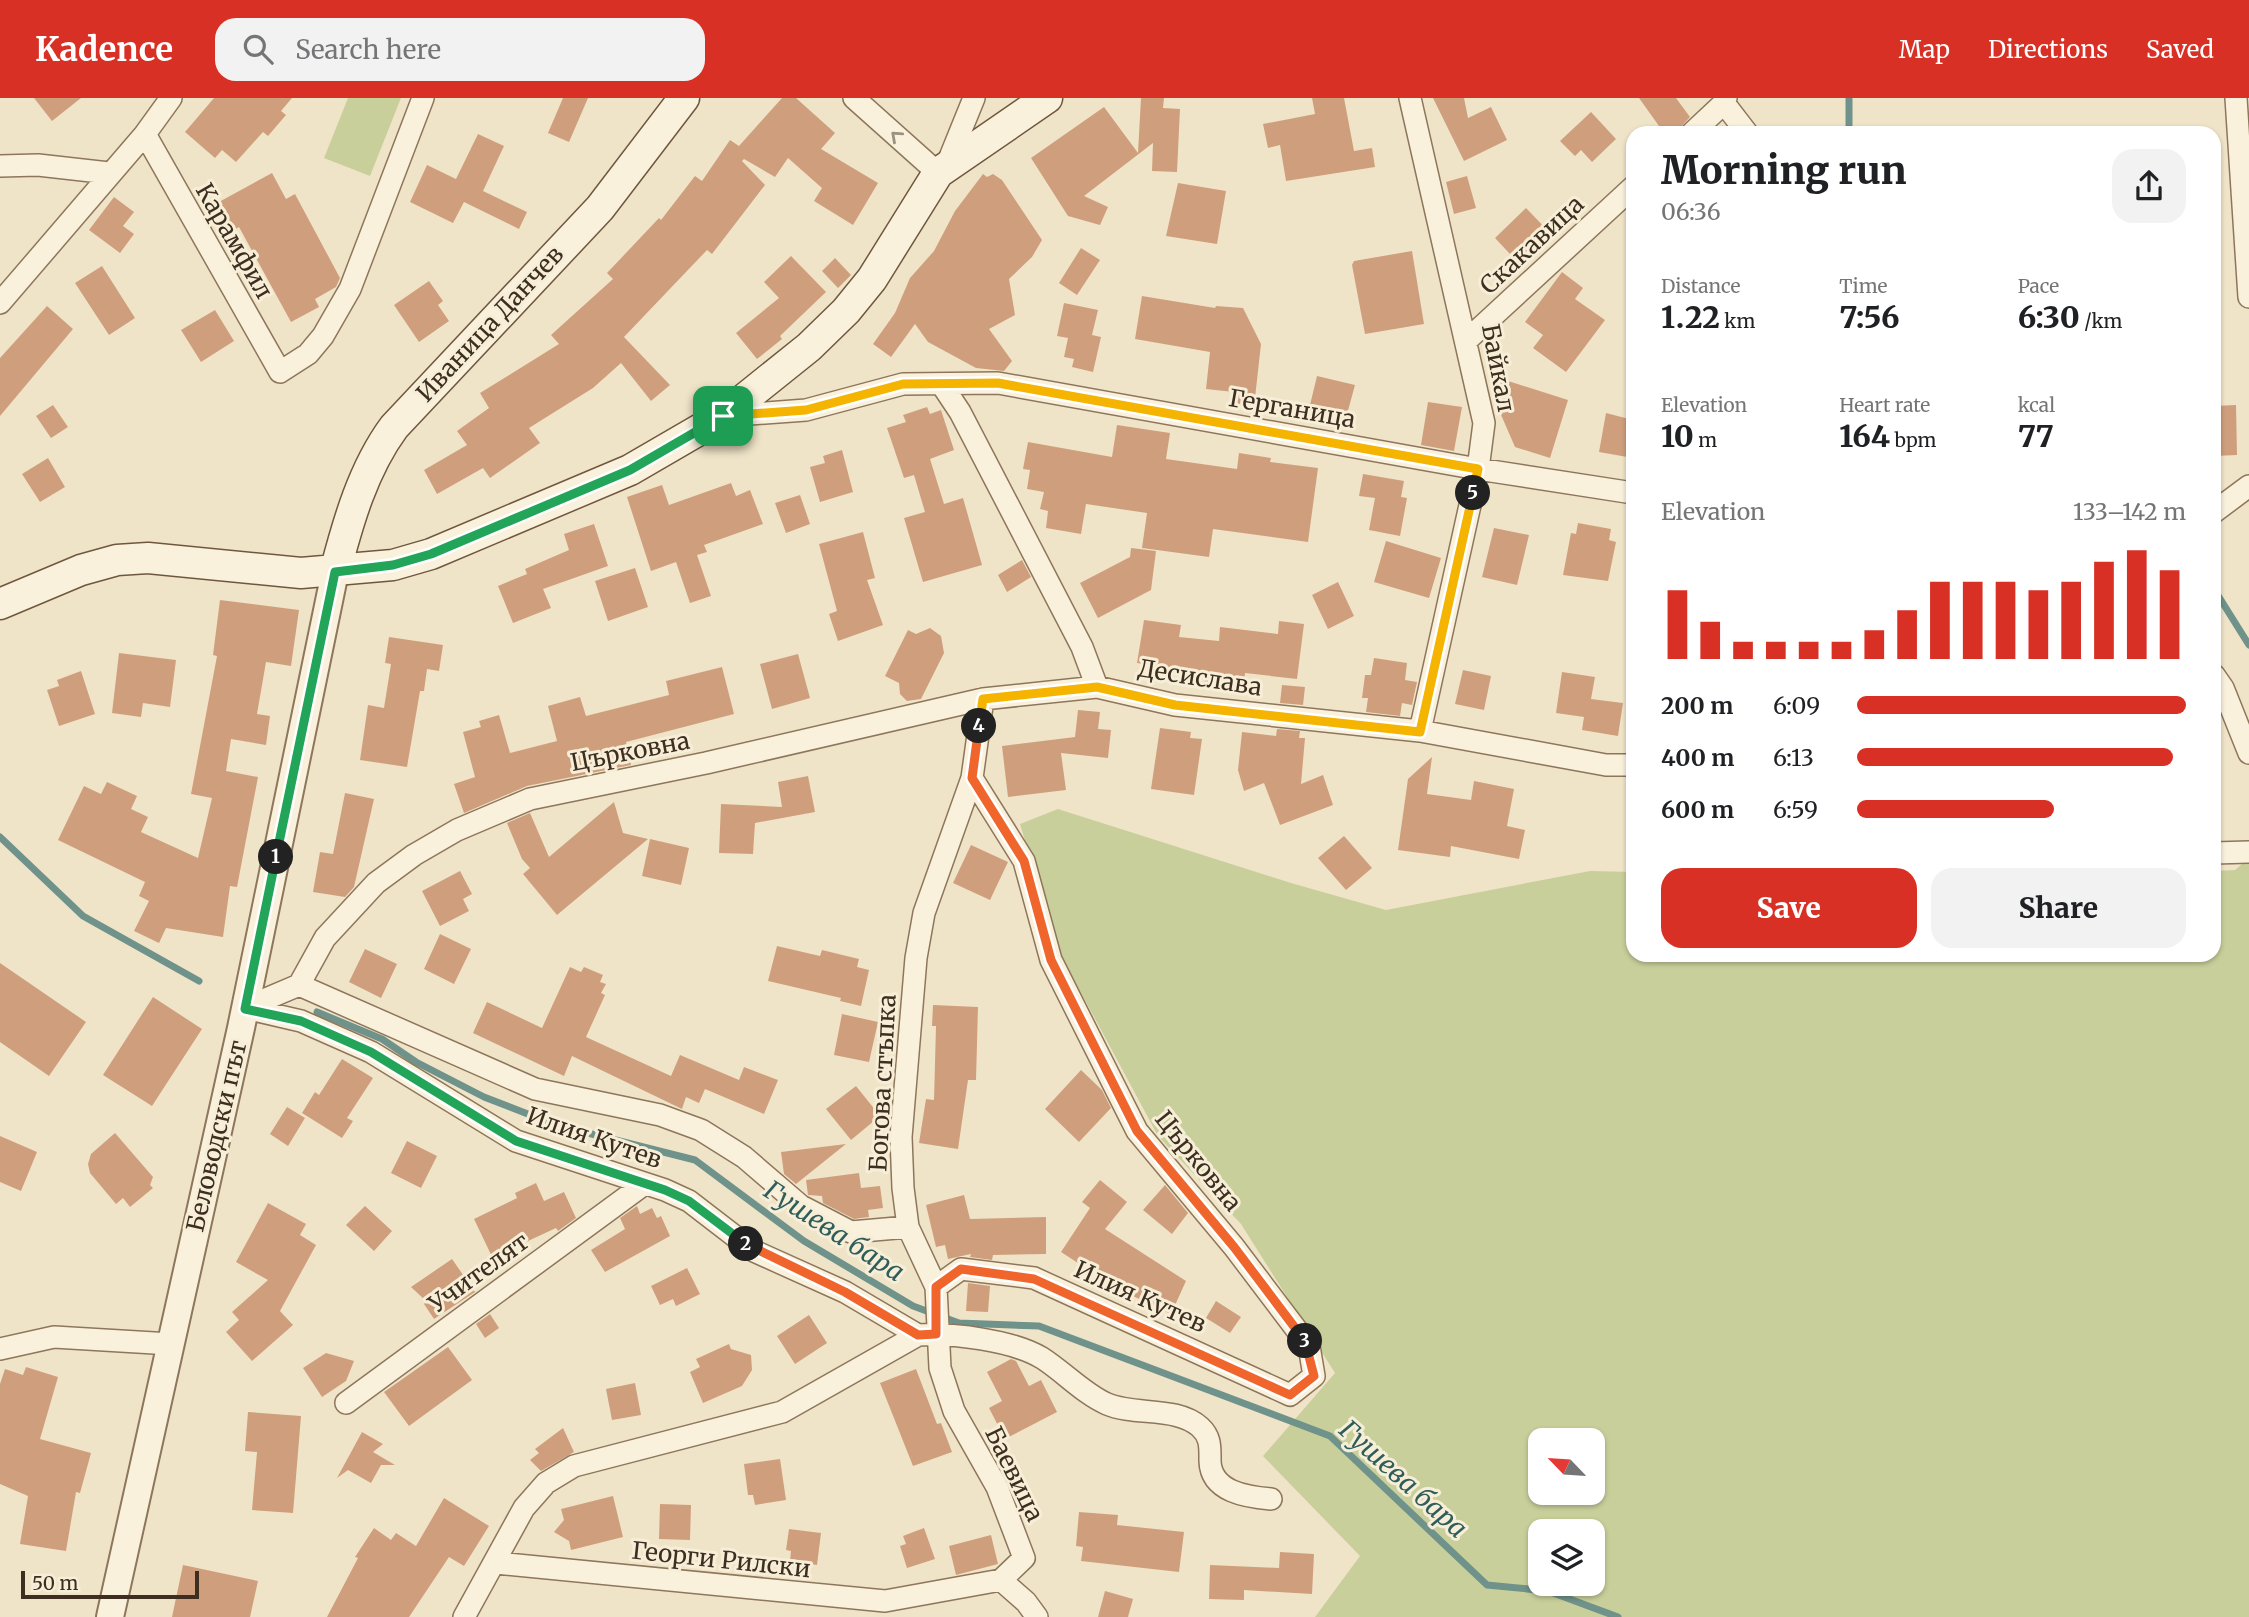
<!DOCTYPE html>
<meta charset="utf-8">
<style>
:root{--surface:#fff;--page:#f2f2f2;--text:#202124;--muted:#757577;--accent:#d93025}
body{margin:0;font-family:Merriweather,serif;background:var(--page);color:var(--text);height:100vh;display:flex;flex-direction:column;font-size:26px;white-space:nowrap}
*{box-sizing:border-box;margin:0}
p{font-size:23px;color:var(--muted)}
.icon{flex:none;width:38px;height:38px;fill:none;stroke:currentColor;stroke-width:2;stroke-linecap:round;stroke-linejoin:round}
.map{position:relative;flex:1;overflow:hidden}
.panel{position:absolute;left:1626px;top:28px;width:595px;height:836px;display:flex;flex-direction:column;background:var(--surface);border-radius:21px;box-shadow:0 2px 5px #0004}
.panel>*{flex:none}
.needle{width:46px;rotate:295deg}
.buttons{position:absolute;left:1528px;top:1330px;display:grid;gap:14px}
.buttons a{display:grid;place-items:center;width:77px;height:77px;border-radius:14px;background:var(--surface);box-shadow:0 2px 5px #0004;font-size:35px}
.scale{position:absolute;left:21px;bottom:18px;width:178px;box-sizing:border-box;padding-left:7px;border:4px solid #3d2e20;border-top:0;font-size:19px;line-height:24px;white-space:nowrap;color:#3d2e20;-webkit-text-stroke:5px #f7eed8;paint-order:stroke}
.pin{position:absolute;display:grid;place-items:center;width:60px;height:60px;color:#fff;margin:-30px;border-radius:14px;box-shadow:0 4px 10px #0006}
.km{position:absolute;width:35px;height:35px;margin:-18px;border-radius:50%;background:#222;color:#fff;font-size:19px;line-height:35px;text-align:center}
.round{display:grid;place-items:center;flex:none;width:74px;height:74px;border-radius:21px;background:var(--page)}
.summary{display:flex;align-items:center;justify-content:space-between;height:119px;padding:0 35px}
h1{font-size:38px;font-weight:800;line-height:52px}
.figures{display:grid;grid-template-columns:repeat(3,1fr);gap:10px;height:119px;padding:7px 35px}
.figures div{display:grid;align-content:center}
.figures b{font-size:30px;font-weight:800}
.figures small{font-size:19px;font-weight:400}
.figures p{font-size:19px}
.chart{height:196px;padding:14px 35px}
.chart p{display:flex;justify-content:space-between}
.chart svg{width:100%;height:126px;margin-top:7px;stroke:var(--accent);stroke-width:6}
.cta{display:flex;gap:14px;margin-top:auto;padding:14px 35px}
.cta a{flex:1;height:80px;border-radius:21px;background:var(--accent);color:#fff;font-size:28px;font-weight:800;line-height:80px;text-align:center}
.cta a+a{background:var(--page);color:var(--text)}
ul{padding:0 35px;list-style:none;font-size:23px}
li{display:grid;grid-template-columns:112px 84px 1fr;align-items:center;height:52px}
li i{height:18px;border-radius:9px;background:var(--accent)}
header{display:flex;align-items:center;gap:42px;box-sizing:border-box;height:98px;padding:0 35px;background:var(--accent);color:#fff}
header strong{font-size:33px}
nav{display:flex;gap:38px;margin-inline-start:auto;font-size:24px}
.search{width:490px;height:63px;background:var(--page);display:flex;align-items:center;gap:18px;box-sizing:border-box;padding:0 24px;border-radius:21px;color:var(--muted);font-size:26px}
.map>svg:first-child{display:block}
</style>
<header>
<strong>Kadence</strong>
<div class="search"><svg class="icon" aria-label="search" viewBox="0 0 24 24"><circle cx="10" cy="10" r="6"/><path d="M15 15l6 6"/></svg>Search here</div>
<nav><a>Map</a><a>Directions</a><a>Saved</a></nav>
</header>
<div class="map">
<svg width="2249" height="1519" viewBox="0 0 2249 1519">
<rect width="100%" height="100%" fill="#f0e4c8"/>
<!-- green -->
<path fill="#c9cf9b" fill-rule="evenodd" d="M348,0H401L370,78L324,60Z
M1058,711L1291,785L1386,812L1590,773L1633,774V858H2214V773L2235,772L2249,760V1519H1315L1360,1458L1263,1358L1335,1275L1241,1126L1158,1038L1057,850L1020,726ZM1540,1342H1592V1395H1540ZM1540,1433H1592V1486H1540Z"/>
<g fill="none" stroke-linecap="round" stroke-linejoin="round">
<!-- stream -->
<path stroke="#6f938a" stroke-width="7" d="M1849,35V0
M2214,491L2249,547
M0,739L83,818L199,883
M317,914L382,941L416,964L484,999L556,1027L695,1062L804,1143L913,1208L959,1225L1039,1228L1330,1338L1487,1487L1548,1493L1618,1519"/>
</g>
<!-- building -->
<path fill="#cf9f7d" d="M34,0H81L52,23Z
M214,0H292L281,13L286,17L268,38L263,34L236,64L222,52L215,60L185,34Z
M563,0H588L569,44L548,35Z
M782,0H796L835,35L821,51L878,85L853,127L814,103L822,90L788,60L775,79L744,61L742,63L765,87L712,156L707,152L624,239L670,287L651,303L621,265L593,290L529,330L540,345L490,380L483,370L437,396L424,372L467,347L457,333L489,310L480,295L559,246L551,237L613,181L607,175L659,120L661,122L695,78L702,83L730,42L739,48Z
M1141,0H1164L1163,10L1180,11L1177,74L1152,73L1153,45L1084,98L1108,109L1100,127L1068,118L1031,60L1104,9L1138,55Z
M1312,0H1344L1354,53L1372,50L1375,69L1286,83L1280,47L1268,50L1263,26L1315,16Z
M1433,0H1464L1468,20L1491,9L1507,42L1464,63Z
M1639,0H1676L1690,19L1675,35H1664Z
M1591,14L1616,41L1592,64L1581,52L1575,58L1560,43Z
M478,36L504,48L483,93L527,114L519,131L464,104L453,125L410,104L427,67L456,81Z
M272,75L286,101L295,96L340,180L336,189L315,201L319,209L291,224L239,129L234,132L219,104Z
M983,76L987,79L993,76L1002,82L1042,142L1032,159L1009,181L1015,217L989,231L1012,263L1004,273L976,270L928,244L915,226L891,259L873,246L895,215L910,180L934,153L955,113Z
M1467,78L1476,110L1454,116L1446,84Z
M1178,85L1226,93L1217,146L1166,138Z
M114,99L134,114L123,128L134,136L120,155L89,132Z
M1526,110L1551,136L1527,159L1517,149L1510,156L1495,140Z
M1081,150L1100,162L1077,197L1059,185Z
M1412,153L1424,226L1365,236L1352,167L1354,163Z
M791,158L826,194L780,238L782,241L757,261L736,235L779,200L764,184Z
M835,160L851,177L838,190L822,173Z
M102,168L135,220L109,237L75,185Z
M1562,174L1583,190L1575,201L1605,222L1566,274L1533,250L1543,237L1525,224Z
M429,183L443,203L438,207L449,223L419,244L394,207Z
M1142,198L1215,210L1216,208L1243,210L1261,246L1254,309L1232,307L1234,294L1206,291L1210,254L1135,241Z
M1064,205L1098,212L1092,237L1101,239L1093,274L1072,269L1074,261L1064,259L1068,240L1057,238Z
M47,208L73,231L0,318V260Z
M215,212L234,243L201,264L181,232Z
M1317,278L1355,287L1346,320L1309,311Z
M1502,281L1568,302L1550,360L1515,349L1495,303Z
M1428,304L1462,309L1454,353L1421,347Z
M53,307L68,329L51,340L36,318Z
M2236,307L2237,357L2214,358V308Z
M927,309L930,316L941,312L954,352L930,361L944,406L963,400L982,467L923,484L904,420L925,414L914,377L904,380L887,330L906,324L903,317Z
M1606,315L1633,322V360L1599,354Z
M1117,327L1170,335L1166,361L1237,371L1239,355L1271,360L1270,364L1318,370L1308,444L1213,431L1209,459L1142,450L1147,415L1086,406L1081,436L1046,430L1048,413L1040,411L1044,394L1027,391L1030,372L1023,371L1028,344L1112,359Z
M842,352L853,394L820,404L810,369L825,365L823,358Z
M48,360L65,389L40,404L22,376Z
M1363,376L1404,383L1401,399L1407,400L1400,438L1369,432L1375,400L1359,398Z
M731,385L736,398L750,392L763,426L704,447L707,454L697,457L711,498L690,505L676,464L651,473L627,399L662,387L669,407Z
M800,397L810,426L786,435L775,405Z
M1578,425L1611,431L1609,442L1616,444L1608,483L1563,477L1571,435L1576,436Z
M594,426L608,468L543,491L551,510L513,525L498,488L527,476L525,471L569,452L564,436Z
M1494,430L1529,437L1517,487L1482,479Z
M863,434L875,480L867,482L883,527L838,543L829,516L837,513L819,446Z
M1386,443L1441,460L1429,500L1374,484Z
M1131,450L1156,453L1151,492L1098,520L1080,485L1130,459Z
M1022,462L1031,479L1007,494L998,477Z
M635,470L648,509L608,523L595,483Z
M1338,484L1354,518L1328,531L1312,497Z
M220,502L299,512L291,568L266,564L257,616L270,618L266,647L231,641L226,673L258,679L237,789L230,788L223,839L166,830L159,845L134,833L149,803L139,798L145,784L58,742L84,688L101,696L107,684L137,698L131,711L148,719L141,734L198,760L212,700L191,696L217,558L213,557Z
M1144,522L1181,527L1179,539L1219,543L1220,529L1278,536L1279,523L1304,526L1297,581L1245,575L1243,593L1204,588L1206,574L1137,565Z
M930,530L941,538L944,555L921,601L907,603L900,596L899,585L885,578L908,532L916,536Z
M389,539L443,547L439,573L427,571L424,593H420L407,669L360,662L368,607L384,610L391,566L385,565Z
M119,555L176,562L170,609L143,605L141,619L112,615Z
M798,556L810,600L772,611L760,566Z
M1374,560L1407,565L1405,582L1417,584L1412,607L1402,605L1400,618L1366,614L1368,600H1362L1365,577H1371Z
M722,569L734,616L626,644L631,667L527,688L464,715L454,686L475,679L463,634L481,629L479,623L499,617L510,655L557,643L548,608L580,599L586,618L669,597L666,583Z
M1463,572L1491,578L1484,612L1455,606Z
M81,573L95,616L59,628L47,592L59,588L57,582Z
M1562,574L1595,579L1591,601L1623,605L1618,638L1582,632L1584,619L1556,615Z
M1282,587L1305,589L1303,607L1280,605Z
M1078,612L1100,614L1098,631L1111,632L1108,660L1061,655L1066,692L1008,699L1002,648L1075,639Z
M1160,630L1191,634L1190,640L1202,641L1194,697L1151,691Z
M1277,631L1300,633L1299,640H1305L1301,686L1323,677L1333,707L1280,727L1264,685L1244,693L1238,672L1242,634L1276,638Z
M1432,659L1427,696L1471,702L1474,683L1514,691L1507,728L1525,732L1519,761L1451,748L1450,759L1398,752L1408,681Z
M808,678L815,714L755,725L753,756L719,755L721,706L782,709L778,684Z
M345,695L374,701L354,789L345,799L313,794L320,754L333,756Z
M614,704L623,735L648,741L557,817L523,776L530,770L522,761L507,725L530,715L549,759Z
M1344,738L1372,770L1346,792L1318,760Z
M650,741L689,750L681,787L642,778Z
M971,747L1008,764L990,802L953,785Z
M460,773L472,796L463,801L469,813L440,828L422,793Z
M440,836L471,851L454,886L424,871Z
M777,848L820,858L822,852L859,861L857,869L869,872L861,908L840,903L841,900L768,883Z
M365,851L397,866L381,900L349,884Z
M0,865L86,924L49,978L0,944Z
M570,869L581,874L584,869L603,877L600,884L606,886L601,895L605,897L586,939L671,978L680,957L739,982L744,969L778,982L764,1016L705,991L699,1005L686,999L682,1011L572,958L564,978L473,935L487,904L542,930Z
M153,899L202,931L152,1008L103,977Z
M933,907L978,909L976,982H968L958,1051L919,1045L926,1001L934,1002L936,928H932Z
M842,916L878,924L869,964L834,957Z
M342,961L373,980L347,1020L353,1023L342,1040L302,1015L315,994L319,997Z
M1081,972L1102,992L1111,1010L1079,1044L1045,1011Z
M856,988L880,1018L851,1042L826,1011Z
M287,1009L305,1020L288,1048L270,1036Z
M115,1035L153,1079L150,1087L153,1090L130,1109L123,1100L116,1106L90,1075L88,1066L91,1056Z
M0,1038L37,1054L21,1093L0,1084Z
M407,1043L437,1058L421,1090L391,1075Z
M846,1046L796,1086L784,1076L781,1054Z
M859,1075L861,1090L880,1088L883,1110L868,1112L869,1119L854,1121L823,1105L822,1098L808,1097L806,1082Z
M1100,1082L1127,1104L1105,1131L1186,1183L1171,1216L1118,1191L1061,1154L1090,1110L1082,1104Z
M536,1085L544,1103L564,1094L576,1120L558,1133L556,1130L513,1150L515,1155L495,1165L474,1121L517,1100L515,1095Z
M1165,1087L1188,1115L1172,1136L1143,1112Z
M964,1097L970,1121L1046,1119V1156L993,1157L992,1162L970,1159L971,1156L948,1161L945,1147L936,1149L926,1107Z
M268,1105L306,1126L300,1137L316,1147L280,1213L293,1227L252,1263L226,1234L239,1222L232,1214L268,1182L236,1164Z
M365,1108L392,1133L374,1153L346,1127Z
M637,1108L640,1116L652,1110L657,1120L661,1118L670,1138L605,1174L591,1152L625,1131L620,1120Z
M452,1161L475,1194L434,1221L424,1206L426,1203L411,1189Z
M687,1170L700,1196L676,1208L673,1201L660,1207L651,1188Z
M968,1185L990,1188L988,1214L966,1213Z
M1216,1203L1241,1219L1230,1235L1206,1220Z
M490,1216L499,1230L485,1240L476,1226Z
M809,1217L827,1245L795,1266L777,1238Z
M729,1246L731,1251L751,1257L752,1272L742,1288L703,1305L690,1274L700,1269L696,1261Z
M448,1249L472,1282L409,1328L384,1294Z
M326,1255L354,1263L346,1283L322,1299L303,1270Z
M1011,1261L1016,1263L1029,1288L1041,1282L1057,1314L1005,1341L989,1310L1002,1303L987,1274Z
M26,1269L58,1279L40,1341L91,1355L80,1395L76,1394L66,1453L20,1446L28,1398L0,1386V1286L5,1271L23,1277Z
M916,1271L937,1326L941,1325L952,1354L913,1368L880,1285Z
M635,1285L641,1317L612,1322L606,1291Z
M248,1314L301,1318L293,1415L252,1412L257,1354L245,1353Z
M563,1330L574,1354L541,1373L530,1362L539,1355L535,1351Z
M362,1334L383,1346L373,1354L395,1367H381L371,1385L348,1372L337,1380Z
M780,1361L786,1402L755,1407L753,1397H748L744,1366Z
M613,1398L623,1439L571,1452L569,1443L554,1434L564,1422L561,1411Z
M444,1400L489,1428L464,1468L449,1459L409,1519H327L358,1460L355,1459L374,1430L391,1442L396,1435L416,1448Z
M660,1406L691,1407L690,1442L659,1441Z
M1079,1414L1118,1417L1117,1427L1184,1434L1179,1474L1081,1463L1083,1449L1076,1448Z
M924,1430L935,1461L907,1470L900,1448L906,1446L903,1438Z
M789,1431L821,1435L817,1467L790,1463L791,1453L786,1452Z
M991,1437L998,1466L956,1477L949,1448Z
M1280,1454L1314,1456L1312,1496L1244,1492V1502L1209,1501L1210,1467L1279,1470Z
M183,1467L258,1483L250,1519H172Z
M1105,1493L1133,1501L1128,1519H1098Z"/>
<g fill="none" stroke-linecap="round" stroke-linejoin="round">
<defs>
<path id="minor" d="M854,0L938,75
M1410,0L1484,325L1478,371L1420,633
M1726,0L1724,5L1747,35
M2236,0L2249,199
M1692,35L1724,5
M145,36L280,274L308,256L323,238L350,191L423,0
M0,68L38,67L109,75
M946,69L974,0
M0,205L145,36L171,0
M1467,242L1633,89
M942,287L960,314L1082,549L1097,589
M723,318L806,312L903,286L998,285L1478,371L1633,395
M2214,414L2249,388
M2214,577L2223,590L2249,655
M983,601L972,680L924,815L916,860L901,1039L903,1090L908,1129L936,1189L940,1270L954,1313L997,1389L1024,1460L1001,1482L1026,1504L1037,1519
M2214,755L2249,754
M299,887L535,991L660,1017L701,1032L744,1059L801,1108L851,1134L908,1129
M245,910L299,887L325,840L376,785L414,757L457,732L530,701L706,665L983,601L1097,589L1175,607L1420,633L1606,667H1633
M245,910L301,923L371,954L516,1043L665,1092L689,1103L754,1153L845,1194L918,1237
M936,1189L961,1171L1034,1180L1290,1297L1314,1278L1309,1248L1234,1149L1137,1033L1051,862L1024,763L972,680
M0,1251L54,1239L171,1246
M346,1305L643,1087
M496,1465L885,1503L1001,1482
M464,1519L524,1410L546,1385L574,1368L782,1314L918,1237C952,1235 1012,1242 1042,1260C1064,1274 1084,1296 1107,1306C1135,1318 1177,1308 1200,1329C1211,1339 1210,1349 1210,1363C1211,1394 1247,1399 1271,1401"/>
<path id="tertiary" d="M110,1519L241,930L335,474"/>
<path id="secondary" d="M335,474C348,424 363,371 394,329L600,110L684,0
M0,506L81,472L117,462L148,460L301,475L393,467L431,456L630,372L723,318L809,249L846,213L872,181L938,75L1047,0"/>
</defs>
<!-- minor casing -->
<use href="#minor" stroke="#8d765c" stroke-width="24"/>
<!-- tertiary casing -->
<use href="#tertiary" stroke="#8d765c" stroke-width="30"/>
<!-- secondary casing -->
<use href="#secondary" stroke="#6f573f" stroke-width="33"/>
<!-- minor -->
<use href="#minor" stroke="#faf1dc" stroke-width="21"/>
<!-- tertiary -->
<use href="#tertiary" stroke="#faf1dc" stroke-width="26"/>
<!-- secondary -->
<use href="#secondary" stroke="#faf1dc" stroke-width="30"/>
</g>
<!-- one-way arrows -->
<defs><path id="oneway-chevron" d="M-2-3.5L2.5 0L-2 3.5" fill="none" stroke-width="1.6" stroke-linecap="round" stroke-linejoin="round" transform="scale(1.75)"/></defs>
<use stroke="#9c907e" href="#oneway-chevron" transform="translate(896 38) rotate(-138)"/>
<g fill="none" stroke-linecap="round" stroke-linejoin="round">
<defs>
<path id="split-1" d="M276,759L335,474L393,467L431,456L630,372L723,318"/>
<path id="split-2" d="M276,759L245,911L301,923L371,954L516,1043L665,1092L689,1103L746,1146"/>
<path id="split-3" d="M746,1146L845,1194L918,1237L936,1236V1189L961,1171L1034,1181L1290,1297L1314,1278L1305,1243"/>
<path id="split-4" d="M979,628L972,680L1024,763L1051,862L1137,1033L1234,1149L1305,1243"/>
<path id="split-5" d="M979,628L983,601L1097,589L1175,607L1420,634L1473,395"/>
<path id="split-6" d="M723,318L806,312L903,286L998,285L1478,371L1473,395"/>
</defs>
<!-- split-1 casing -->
<use href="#split-1" stroke="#fff" stroke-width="14"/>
<!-- split-2 casing -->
<use href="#split-2" stroke="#fff" stroke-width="14"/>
<!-- split-3 casing -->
<use href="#split-3" stroke="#fff" stroke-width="14"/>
<!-- split-4 casing -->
<use href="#split-4" stroke="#fff" stroke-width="14"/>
<!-- split-5 casing -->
<use href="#split-5" stroke="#fff" stroke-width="14"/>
<!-- split-6 casing -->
<use href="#split-6" stroke="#fff" stroke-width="14"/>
<!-- split-1 -->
<use href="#split-1" stroke="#22a559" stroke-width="9"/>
<!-- split-2 -->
<use href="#split-2" stroke="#22a559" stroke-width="9"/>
<!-- split-3 -->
<use href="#split-3" stroke="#f0652b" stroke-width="9"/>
<!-- split-4 -->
<use href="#split-4" stroke="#f0652b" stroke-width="9"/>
<!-- split-5 -->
<use href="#split-5" stroke="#f5b400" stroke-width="9"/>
<!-- split-6 -->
<use href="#split-6" stroke="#f5b400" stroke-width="9"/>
</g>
<g text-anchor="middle" stroke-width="6" stroke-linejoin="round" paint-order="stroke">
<!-- street labels -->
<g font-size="24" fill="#3d2e20" stroke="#f7eed8">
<text transform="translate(234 143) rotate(60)" y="8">Карамфил</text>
<text transform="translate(1532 147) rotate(-43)" y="8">Скакавица</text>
<text transform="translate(490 226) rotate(-47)" y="8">Иваница Данчев</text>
<text transform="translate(1498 270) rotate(79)" y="8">Байкал</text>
<text transform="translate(1292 311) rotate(10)" y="8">Герганица</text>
<text transform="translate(1200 580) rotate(9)" y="8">Десислава</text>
<text transform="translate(630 654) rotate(-11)" y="8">Църковна</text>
<text transform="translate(883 985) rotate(-87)" y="8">Богова стъпка</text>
<text transform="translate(217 1038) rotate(-77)" y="8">Беловодски път</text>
<text transform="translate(594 1040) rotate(19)" y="8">Илия Кутев</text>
<text transform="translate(1198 1063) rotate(51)" y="8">Църковна</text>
<text transform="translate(479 1175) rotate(-36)" y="8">Учителят</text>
<text transform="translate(1140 1199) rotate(24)" y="8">Илия Кутев</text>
<text transform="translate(1014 1376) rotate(64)" y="8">Баевица</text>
<text transform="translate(721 1462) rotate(6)" y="8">Георги Рилски</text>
</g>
<!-- water labels -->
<g font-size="26" font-style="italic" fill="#2f5d5a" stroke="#f7eed8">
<text transform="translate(834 1133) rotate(33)" y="9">Гушева бара</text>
<text transform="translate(1403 1381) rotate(42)" y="9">Гушева бара</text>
</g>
</g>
</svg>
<div class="buttons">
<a><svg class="needle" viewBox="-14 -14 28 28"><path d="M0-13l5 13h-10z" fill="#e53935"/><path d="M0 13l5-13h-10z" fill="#757577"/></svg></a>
<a><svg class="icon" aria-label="layers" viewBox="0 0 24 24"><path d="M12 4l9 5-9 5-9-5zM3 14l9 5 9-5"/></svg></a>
</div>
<div class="scale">50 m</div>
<div class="pin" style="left:723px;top:318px;background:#1e9e55"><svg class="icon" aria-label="arrive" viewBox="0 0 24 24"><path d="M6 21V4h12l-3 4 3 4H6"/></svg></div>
<b class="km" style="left:276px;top:759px">1</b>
<b class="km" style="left:746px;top:1146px">2</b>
<b class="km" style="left:1305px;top:1243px">3</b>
<b class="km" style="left:979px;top:628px">4</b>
<b class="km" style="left:1473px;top:395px">5</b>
<section class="panel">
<div class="summary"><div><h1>Morning run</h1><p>06:36</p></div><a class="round"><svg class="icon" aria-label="share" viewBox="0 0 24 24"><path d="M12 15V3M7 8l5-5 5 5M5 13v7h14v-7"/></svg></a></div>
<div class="figures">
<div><p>Distance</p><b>1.22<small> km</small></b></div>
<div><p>Time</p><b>7:56</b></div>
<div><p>Pace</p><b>6:30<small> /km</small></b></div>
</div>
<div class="figures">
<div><p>Elevation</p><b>10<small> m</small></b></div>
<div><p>Heart rate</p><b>164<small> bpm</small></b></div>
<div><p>kcal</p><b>77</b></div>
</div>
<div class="chart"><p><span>Elevation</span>133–142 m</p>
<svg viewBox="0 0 160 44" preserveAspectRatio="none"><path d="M5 44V20M15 44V31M25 44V38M35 44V38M45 44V38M55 44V38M65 44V34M75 44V27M85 44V17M95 44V17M105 44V17M115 44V20M125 44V17M135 44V10M145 44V6M155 44V13"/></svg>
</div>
<ul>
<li><b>200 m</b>6:09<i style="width:100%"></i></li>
<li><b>400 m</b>6:13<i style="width:96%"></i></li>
<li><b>600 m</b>6:59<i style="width:60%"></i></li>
</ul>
<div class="cta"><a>Save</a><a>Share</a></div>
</section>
</div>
